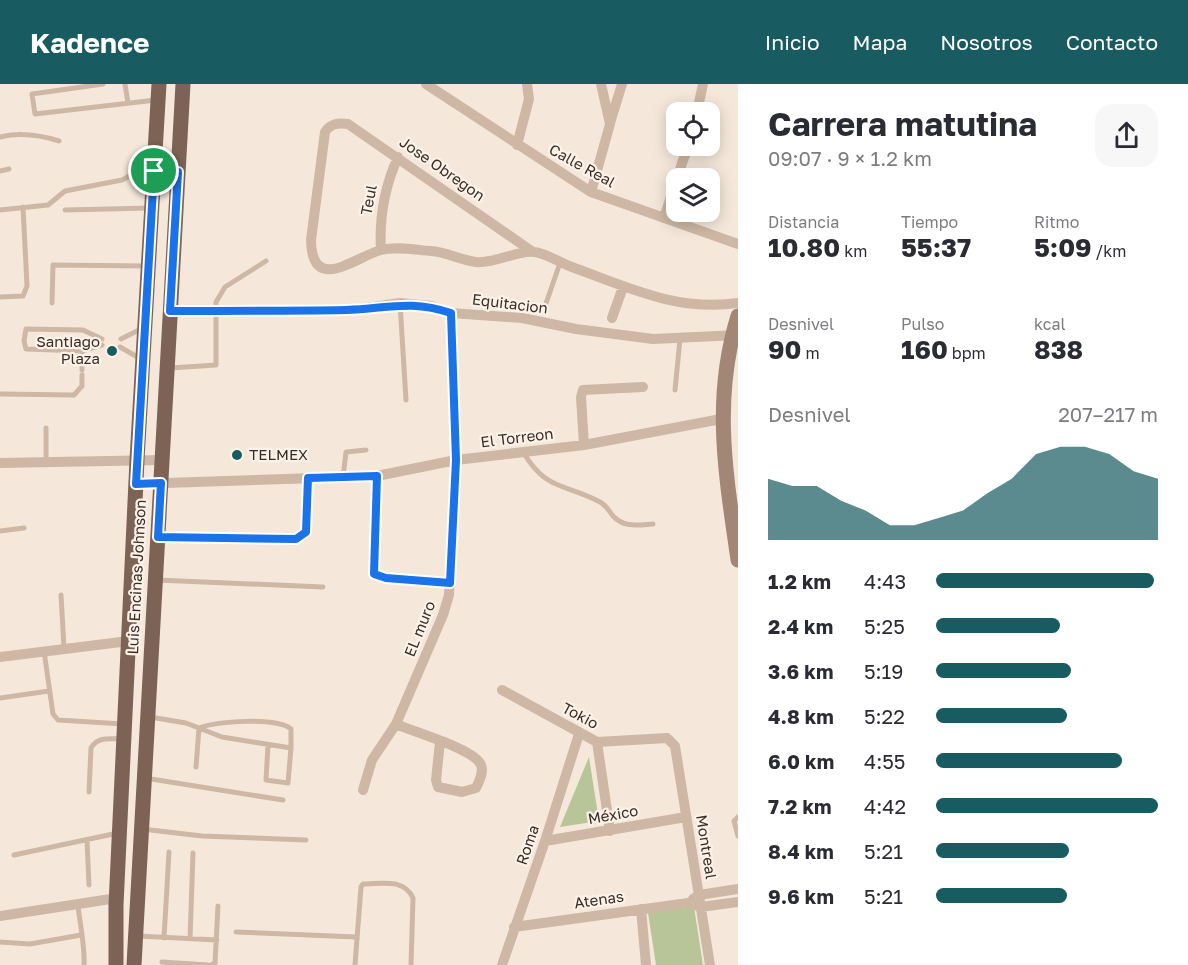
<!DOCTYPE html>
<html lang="es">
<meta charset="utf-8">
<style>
:root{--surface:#fff;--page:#f7f7f7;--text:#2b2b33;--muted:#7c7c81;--accent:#185b60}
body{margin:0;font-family:"Golos Text",sans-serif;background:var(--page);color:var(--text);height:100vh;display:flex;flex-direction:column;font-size:22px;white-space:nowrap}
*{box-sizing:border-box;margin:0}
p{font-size:20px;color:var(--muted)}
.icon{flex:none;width:33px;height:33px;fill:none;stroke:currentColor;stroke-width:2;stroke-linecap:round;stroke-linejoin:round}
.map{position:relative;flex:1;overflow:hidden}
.panel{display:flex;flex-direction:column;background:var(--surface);width:450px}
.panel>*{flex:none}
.tools{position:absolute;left:666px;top:18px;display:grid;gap:12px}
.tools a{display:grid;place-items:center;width:54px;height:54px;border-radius:12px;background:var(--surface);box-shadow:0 3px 15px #0003;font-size:30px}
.pin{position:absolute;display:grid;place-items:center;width:51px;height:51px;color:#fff;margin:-26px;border:3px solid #fff;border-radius:50%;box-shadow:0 2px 6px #0007}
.round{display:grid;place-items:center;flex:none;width:63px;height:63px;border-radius:18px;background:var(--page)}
.headline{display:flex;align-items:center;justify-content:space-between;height:102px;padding:0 30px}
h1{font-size:33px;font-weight:700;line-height:45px}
.stats{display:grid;grid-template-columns:repeat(3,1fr);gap:9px;height:102px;padding:6px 30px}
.stats div{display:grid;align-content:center}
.stats b{font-size:26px;font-weight:700}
.stats small{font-size:16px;font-weight:400}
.stats p{font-size:16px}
.chart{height:168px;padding:12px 30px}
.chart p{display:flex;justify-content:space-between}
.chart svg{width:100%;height:108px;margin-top:6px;fill:var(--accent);opacity:.7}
ul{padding:0 30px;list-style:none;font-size:20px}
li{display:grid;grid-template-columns:96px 72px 1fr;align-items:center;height:45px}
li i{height:15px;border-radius:8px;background:var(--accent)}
header{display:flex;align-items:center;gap:36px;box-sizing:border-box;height:84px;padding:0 30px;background:var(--accent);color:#fff}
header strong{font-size:28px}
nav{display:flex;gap:33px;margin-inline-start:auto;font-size:21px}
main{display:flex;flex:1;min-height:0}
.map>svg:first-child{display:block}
</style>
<header>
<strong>Kadence</strong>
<nav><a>Inicio</a><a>Mapa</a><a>Nosotros</a><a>Contacto</a></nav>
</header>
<main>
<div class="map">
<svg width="738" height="881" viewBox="0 0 738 881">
<rect width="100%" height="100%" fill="#f5e8db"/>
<!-- green -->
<path fill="#b7c599" d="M589,673L599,737L560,743Z
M694,823L703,881H656L648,829Z"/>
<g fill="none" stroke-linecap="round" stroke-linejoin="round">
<!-- lane -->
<path stroke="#ceb8a5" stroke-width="5" d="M103,0L32,10L35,30L156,16
M125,0L128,19
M0,53C20,48 40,51 59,57
M0,87L9,85
M0,126L48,121L65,107L122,96L137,88H176
M65,126L150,124
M0,213L23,212L27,202L23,123
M52,219L53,181L147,182
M400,219L406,316
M543,228L560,179
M102,255L83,246L26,245L24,257L26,265L82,267L102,261
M121,255L141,245
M120,263L141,275
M170,284L216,281V218L225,203L266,177
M82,286V267
M675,306L680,255
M1,310L74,311L82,302V291
M523,368C547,408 565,399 600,418C606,421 609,427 613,432C624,444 638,441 653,440
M46,378V344
M343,393L346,368L366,366
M0,447L24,444
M159,453H302L306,448L307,394
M157,496L323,503
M61,511L64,564
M44,567L53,630L58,636L123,640
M0,614L49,607
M150,633L186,639L222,653L291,664L288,699L266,696L268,661
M196,683L199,644C218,637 276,633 291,645V664
M145,694L283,716
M89,708L91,664C98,652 110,655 122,655
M738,733L734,737L738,752
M142,745L202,752L306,756
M87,757L89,801
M14,771L118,749
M78,821C80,842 85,860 84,881
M236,848L357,853
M138,852L217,856
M164,854L169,768
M190,855L193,769
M0,858L30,860L81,851
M162,878L208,881
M211,881L215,879L218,822
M355,881L361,803L363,800C382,800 404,794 413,814L411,881"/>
<!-- street -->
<path stroke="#ceb8a5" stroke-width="10" d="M426,0L591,108L738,160
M697,28L703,0
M610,39L622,0
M517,61L529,15L527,0
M677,94L688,62
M591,108L610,40L601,0
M664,134L676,97
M381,166C379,133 384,104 398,73
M533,168L348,40C338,39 331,39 325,48L311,156C312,211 355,173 381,166C397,162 416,166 431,167C446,168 461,176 476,178C495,180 517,166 534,168C546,169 560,179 572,183C627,203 678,228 738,219
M170,227L353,226L400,219L431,222L451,229L522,234L576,245L653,255L738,251
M612,234L623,203
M584,361L581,313L583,306L643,303
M0,379L162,376
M377,392L374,490L386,494L450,499
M136,400L377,392L456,376L584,361L721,335
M0,573L129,557
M502,606L597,658L610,747
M440,658L436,696L438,703L462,708L476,704C479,697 484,689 481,681C475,665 413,648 396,640L443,531L449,511L456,376L451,229
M597,658L667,654L675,662L710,881
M363,706L372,676L396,640
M545,757L686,733
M693,815L699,811L738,805
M641,825L646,881
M0,832L117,814
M514,843L688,819L701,823L738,818
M502,881L545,757L579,650"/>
<!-- secondary -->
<path stroke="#a28676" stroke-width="15" d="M738,232C712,316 726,391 738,476"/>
<!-- primary -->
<path stroke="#7d6356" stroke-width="15" d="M116,881V821L137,376L159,0
M134,881L183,0"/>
</g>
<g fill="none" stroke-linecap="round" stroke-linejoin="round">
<defs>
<path id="route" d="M154,87L178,88L170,227C229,227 287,227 346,226C387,225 409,215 451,229L456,376L450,499L386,494L374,490L377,392L308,394L306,448L296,455L158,453L161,399L136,400Z"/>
</defs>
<!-- route casing -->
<use href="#route" stroke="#fff" stroke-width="12"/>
<!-- route -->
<use href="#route" stroke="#1a73e8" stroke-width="8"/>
</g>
<!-- markers -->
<g fill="#185b60" stroke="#fcf2e8" stroke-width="2">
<circle cx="112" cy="267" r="6"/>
<circle cx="237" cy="371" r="6"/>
</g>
<g text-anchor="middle" stroke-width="4.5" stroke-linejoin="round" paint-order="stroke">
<!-- street labels -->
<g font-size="15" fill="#392d27" stroke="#fcf2e8">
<text transform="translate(582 82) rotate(29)" y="5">Calle Real</text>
<text transform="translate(442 85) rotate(35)" y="5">Jose Obregon</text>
<text transform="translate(369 116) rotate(-79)" y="5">Teul</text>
<text transform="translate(510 220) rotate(7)" y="5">Equitacion</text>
<text transform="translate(517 354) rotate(-7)" y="5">El Torreon</text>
<text transform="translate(137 493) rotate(-87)" y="5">Luis Encinas Johnson</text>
<text transform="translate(420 545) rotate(-68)" y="5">EL muro</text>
<text transform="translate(580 632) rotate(28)" y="5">Tokio</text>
<text transform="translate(613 731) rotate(-10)" y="5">México</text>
<text transform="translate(528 761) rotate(-71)" y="5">Roma</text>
<text transform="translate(706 763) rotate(81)" y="5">Montreal</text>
<text transform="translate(599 816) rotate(-8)" y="5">Atenas</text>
</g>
<!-- poi labels -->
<g font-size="15" fill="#392d27" stroke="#fcf2e8" text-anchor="end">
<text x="100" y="263">Santiago<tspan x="100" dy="17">Plaza</tspan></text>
<text x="249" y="376" text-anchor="start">TELMEX</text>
</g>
</g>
</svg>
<div class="tools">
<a><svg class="icon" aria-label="locate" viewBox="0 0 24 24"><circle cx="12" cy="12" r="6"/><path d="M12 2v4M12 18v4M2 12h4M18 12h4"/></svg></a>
<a><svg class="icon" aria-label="layers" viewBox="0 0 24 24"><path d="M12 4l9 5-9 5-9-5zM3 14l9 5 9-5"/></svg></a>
</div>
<div class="pin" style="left:154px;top:87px;background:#1e9e55"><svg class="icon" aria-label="arrive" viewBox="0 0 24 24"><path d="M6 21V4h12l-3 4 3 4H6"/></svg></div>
</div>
<section class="panel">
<div class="headline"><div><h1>Carrera matutina</h1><p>09:07 · 9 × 1.2 km</p></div><a class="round"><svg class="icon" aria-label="share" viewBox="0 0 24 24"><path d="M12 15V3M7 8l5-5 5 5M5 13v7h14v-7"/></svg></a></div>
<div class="stats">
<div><p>Distancia</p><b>10.80<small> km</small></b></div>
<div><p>Tiempo</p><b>55:37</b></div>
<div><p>Ritmo</p><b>5:09<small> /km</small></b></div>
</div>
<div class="stats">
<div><p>Desnivel</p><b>90<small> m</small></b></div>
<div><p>Pulso</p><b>160<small> bpm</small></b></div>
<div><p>kcal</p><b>838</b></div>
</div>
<div class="chart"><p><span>Desnivel</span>207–217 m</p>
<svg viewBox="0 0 160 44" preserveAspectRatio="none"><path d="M0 44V19L10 22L20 22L30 28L40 32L50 38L60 38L70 35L80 32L90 25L100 19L110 9L120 6L130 6L140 9L150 16L160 19V44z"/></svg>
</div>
<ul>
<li><b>1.2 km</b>4:43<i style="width:98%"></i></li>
<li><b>2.4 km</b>5:25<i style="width:56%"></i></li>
<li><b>3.6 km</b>5:19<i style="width:61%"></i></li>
<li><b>4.8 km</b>5:22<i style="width:59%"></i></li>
<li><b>6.0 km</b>4:55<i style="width:84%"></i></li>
<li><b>7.2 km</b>4:42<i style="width:100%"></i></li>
<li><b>8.4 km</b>5:21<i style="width:60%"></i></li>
<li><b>9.6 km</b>5:21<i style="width:59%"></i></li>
</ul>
</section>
</main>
